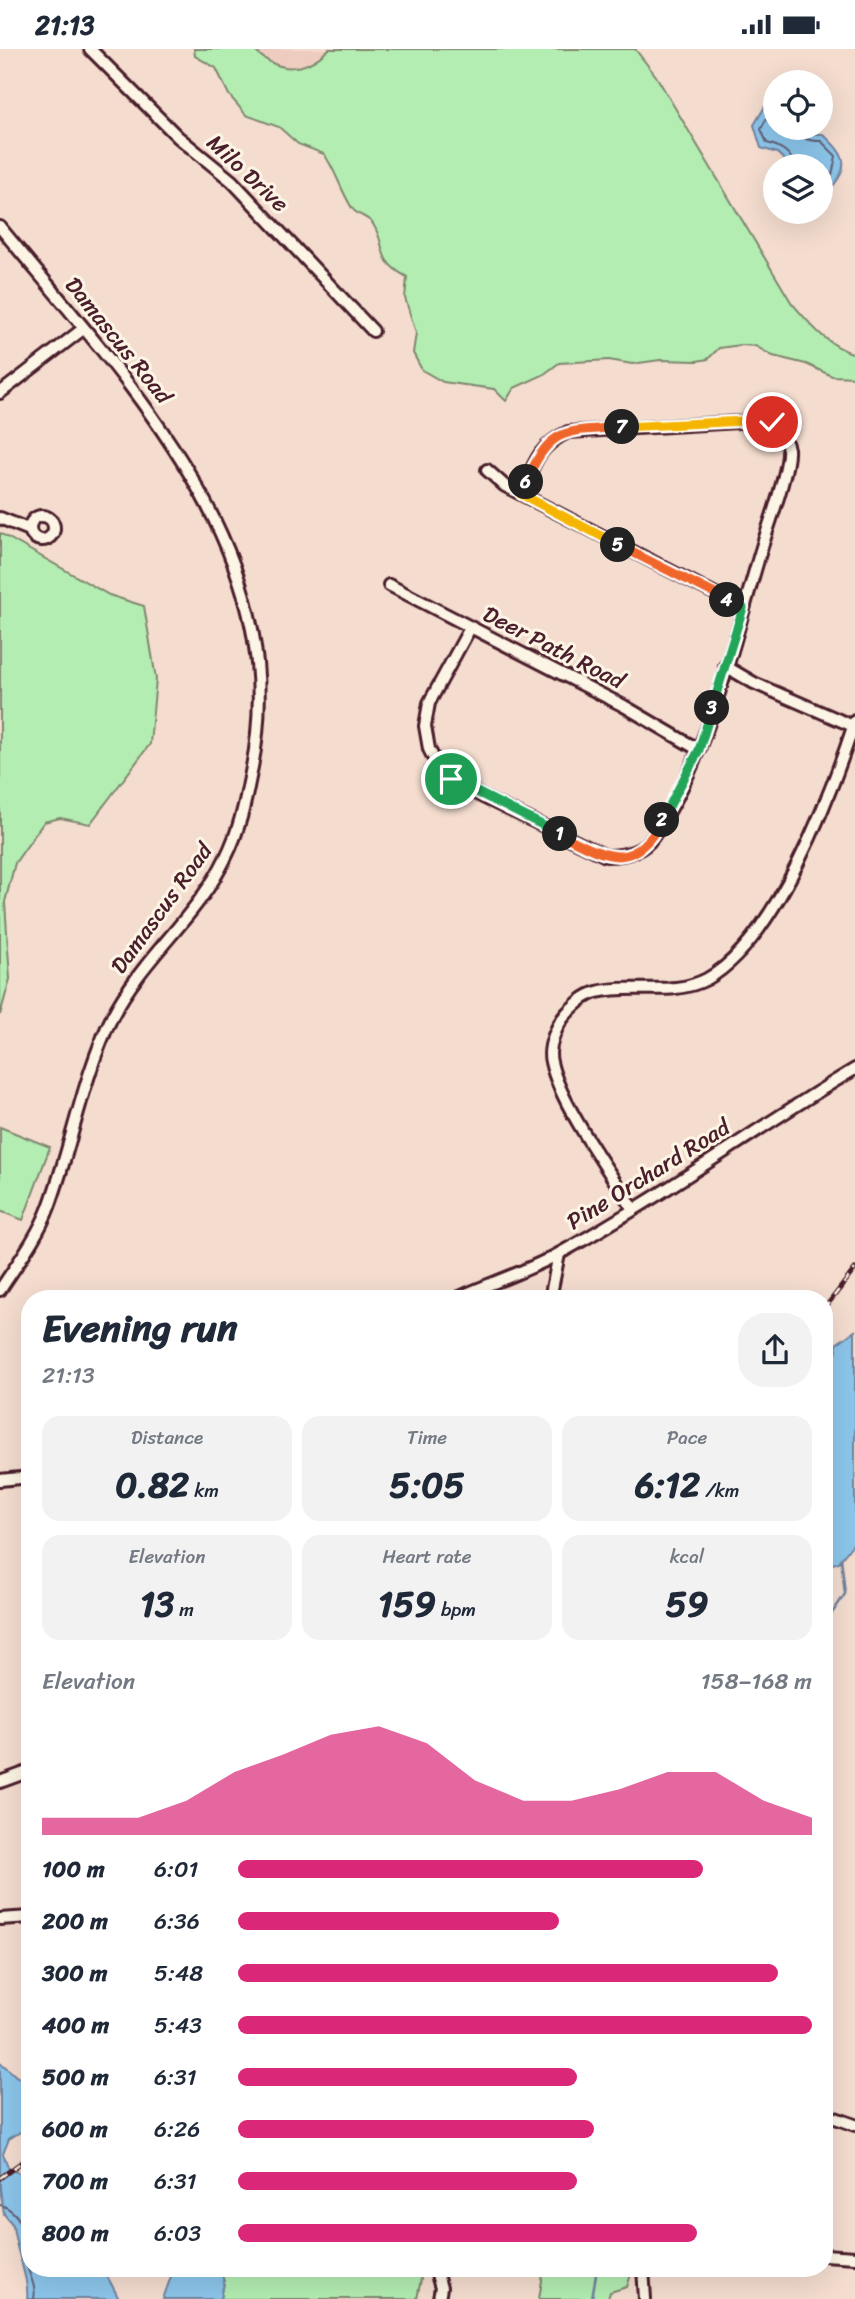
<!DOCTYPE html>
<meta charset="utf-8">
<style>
:root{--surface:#fff;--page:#f2f2f3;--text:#1f2937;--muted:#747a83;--accent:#db2777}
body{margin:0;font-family:Sriracha,sans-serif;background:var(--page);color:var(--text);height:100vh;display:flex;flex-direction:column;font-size:26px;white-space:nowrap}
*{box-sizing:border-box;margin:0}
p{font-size:23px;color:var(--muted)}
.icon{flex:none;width:38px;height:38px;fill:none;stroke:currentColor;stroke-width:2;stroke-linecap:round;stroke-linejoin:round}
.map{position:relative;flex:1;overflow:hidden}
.side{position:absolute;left:21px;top:1241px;width:812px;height:987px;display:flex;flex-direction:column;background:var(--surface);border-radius:28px;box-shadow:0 7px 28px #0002}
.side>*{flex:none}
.tools{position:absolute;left:763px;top:21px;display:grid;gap:14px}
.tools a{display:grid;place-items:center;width:70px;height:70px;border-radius:50%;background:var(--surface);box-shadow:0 7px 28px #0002;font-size:35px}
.pin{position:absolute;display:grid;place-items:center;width:60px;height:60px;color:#fff;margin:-30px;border:4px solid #fff;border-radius:50%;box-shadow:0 2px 7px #0007}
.km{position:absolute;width:35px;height:35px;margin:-18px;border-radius:50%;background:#222;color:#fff;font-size:19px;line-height:35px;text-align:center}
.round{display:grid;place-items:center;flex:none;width:74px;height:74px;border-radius:28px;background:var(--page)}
.head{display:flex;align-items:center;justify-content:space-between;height:119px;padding:0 21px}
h1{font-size:38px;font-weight:700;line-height:52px}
.metrics{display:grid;grid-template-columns:repeat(3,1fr);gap:10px;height:119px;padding:7px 21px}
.metrics div{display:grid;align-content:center;border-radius:18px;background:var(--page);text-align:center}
.metrics b{font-size:35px;font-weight:700}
.metrics small{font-size:19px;font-weight:400}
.metrics p{font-size:19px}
.chart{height:196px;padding:14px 21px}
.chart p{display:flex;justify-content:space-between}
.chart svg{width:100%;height:126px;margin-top:7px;fill:var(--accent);opacity:.7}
ul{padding:0 21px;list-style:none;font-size:23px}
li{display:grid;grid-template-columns:112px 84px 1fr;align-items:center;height:52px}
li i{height:18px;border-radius:9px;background:var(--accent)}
.status{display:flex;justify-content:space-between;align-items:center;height:49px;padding:0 35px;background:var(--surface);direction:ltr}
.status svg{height:19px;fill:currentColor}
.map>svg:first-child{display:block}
</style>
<div class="status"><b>21:13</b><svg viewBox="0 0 49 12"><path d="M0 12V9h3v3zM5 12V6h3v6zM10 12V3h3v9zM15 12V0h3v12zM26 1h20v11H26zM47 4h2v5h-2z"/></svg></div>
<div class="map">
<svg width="855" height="2250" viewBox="0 0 855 2250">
<rect width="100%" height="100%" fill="#f4ddcf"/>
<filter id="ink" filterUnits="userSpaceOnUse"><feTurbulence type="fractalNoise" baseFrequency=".0143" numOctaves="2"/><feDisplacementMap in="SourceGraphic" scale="14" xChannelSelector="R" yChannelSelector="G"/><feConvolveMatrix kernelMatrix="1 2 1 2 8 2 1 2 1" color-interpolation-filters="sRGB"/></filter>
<g filter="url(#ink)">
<!-- built -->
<path fill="#eeccbf" d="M247,0H359L329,52Z"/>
<!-- green -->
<path fill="#b3edb2" stroke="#7e866e" stroke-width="2" d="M194,0H253C278,25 304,24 329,0H635L656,27L791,253C810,275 826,296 855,305V328L832,327L806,315L773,307L755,297L741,296L719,299L708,310L697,312L660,311L632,315L609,311L559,314L543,326L514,339L506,352L494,340L443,333L422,321L413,304L416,284L405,249L407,228C374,210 388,199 373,175C368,167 357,167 352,159C341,142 336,122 324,105L298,95L279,78L246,66L229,46L216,19L195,7Z
M0,484L109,546L144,557L156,630L150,695L90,775L60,769L44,773L15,814L5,853L10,930L0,966Z
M0,1078L50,1098L23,1171L0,1162Z
M220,2219H417L421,2230L417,2250H221L224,2233Z
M544,2219H633L627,2238L610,2243L608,2250H539Z"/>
<!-- water -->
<path fill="#8cc6eb" stroke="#72839e" stroke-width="2" d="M775,54V79H801L811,85H823C841,103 853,113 833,137H821V117H791L777,104L761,99L754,76L766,56Z
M855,1282V1492L839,1513L824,1518V1322L837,1302L836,1295Z
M0,2013L17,2028L30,2029V2077L9,2090L3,2105L9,2120L30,2128V2219H103L119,2250H27C30,2231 14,2197 13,2176L4,2165L0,2140Z
M174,2219H220L224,2233L221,2250H163Z"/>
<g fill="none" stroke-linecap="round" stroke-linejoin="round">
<!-- shore -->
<path stroke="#646278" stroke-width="2" d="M775,61L770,63L761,80L767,94C779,97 793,104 794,117
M798,79C799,91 811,92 821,92L836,107L832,126L828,131H821
M0,2156C7,2157 18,2166 20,2174C24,2186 23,2200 26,2212C28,2226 37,2236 34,2250"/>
<!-- stream -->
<path stroke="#72839e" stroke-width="2.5" d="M824,1576L845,1545L841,1509
M592,2250L597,2219"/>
<defs>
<path id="minor" d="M90,0L178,88L232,132L373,282
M0,178C125,331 295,501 252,718C246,750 240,781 225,810C197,868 142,909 112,968C83,1027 72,1096 49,1158C38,1187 17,1215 0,1241
M0,344L83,280
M487,421L505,437L743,559
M30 479a12 12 0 1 1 24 0a12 12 0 1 1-24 0Z
M0,469L30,481
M389,536L624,657L699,701
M470,579L429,654L425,677L429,700L438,718L451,730L483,748L606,807C623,807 643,803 653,788C710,706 733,592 762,498C768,478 790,419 788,400C786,389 778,381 772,373L756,372L568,383C538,397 534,415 521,445
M725,617L754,634L853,677
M633,1160C609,1122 560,1055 551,1013C547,998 557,975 567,964C576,955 585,946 597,943C633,934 673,948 707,930C776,892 831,745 855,672
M455,1250C490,1234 529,1222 562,1203C663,1147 756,1079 855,1020
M550,1250L559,1205
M0,1431L30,1428
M0,1733L30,1722
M0,1870L30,1868
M824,2065L855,2076
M824,2206L855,2208
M435,2219L441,2239L439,2250
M643,2219L645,2250"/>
</defs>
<!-- minor casing -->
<use href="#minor" stroke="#4a1f2b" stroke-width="16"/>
<!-- minor -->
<use href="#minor" stroke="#fcf5e5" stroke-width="10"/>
<defs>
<path id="rail" d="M824,1260L855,1220
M0,2129L30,2107"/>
</defs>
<!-- rail casing -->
<use href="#rail" stroke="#4a1f2b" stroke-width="5"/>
<!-- rail -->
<use href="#rail" stroke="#fcf5e5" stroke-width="2.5" stroke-dasharray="8" stroke-linecap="butt"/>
</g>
</g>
<g fill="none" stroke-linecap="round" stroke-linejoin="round" filter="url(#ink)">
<defs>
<path id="split-1" d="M451,730L560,785"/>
<path id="split-2" d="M560,785C604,807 633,826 662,771"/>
<path id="split-3" d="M662,771L699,701L712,659"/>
<path id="split-4" d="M712,659L743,559L727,551"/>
<path id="split-5" d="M618,496L727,551"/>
<path id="split-6" d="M526,433L521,445L618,496"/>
<path id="split-7" d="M526,433C551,376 565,383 622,378"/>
<path id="split-8" d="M622,378L745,372"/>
<path id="split-9" d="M745,372L772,373"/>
</defs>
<!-- split-1 casing -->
<use href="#split-1" stroke="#fff" stroke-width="14"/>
<!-- split-2 casing -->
<use href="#split-2" stroke="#fff" stroke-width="14"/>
<!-- split-3 casing -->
<use href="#split-3" stroke="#fff" stroke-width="14"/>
<!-- split-4 casing -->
<use href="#split-4" stroke="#fff" stroke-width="14"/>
<!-- split-5 casing -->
<use href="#split-5" stroke="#fff" stroke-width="14"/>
<!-- split-6 casing -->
<use href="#split-6" stroke="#fff" stroke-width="14"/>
<!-- split-7 casing -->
<use href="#split-7" stroke="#fff" stroke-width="14"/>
<!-- split-8 casing -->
<use href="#split-8" stroke="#fff" stroke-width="14"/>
<!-- split-9 casing -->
<use href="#split-9" stroke="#fff" stroke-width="14"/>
<!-- split-1 -->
<use href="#split-1" stroke="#22a559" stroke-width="9"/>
<!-- split-2 -->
<use href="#split-2" stroke="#f0652b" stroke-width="9"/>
<!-- split-3 -->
<use href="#split-3" stroke="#22a559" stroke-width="9"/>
<!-- split-4 -->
<use href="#split-4" stroke="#22a559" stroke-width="9"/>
<!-- split-5 -->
<use href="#split-5" stroke="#f0652b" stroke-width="9"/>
<!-- split-6 -->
<use href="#split-6" stroke="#f5b400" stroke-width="9"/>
<!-- split-7 -->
<use href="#split-7" stroke="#f0652b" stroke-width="9"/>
<!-- split-8 -->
<use href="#split-8" stroke="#f5b400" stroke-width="9"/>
<!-- split-9 -->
<use href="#split-9" stroke="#f5b400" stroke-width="9"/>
</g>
<g text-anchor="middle" stroke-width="6" stroke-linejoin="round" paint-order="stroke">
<!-- street labels -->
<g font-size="23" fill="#4a1f2b" stroke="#fcf5e5">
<text transform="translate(248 124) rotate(43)" y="8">Milo Drive</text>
<text transform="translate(119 291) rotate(51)" y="8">Damascus Road</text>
<text transform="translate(554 598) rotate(27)" y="8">Deer Path Road</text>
<text transform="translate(161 859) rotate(-54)" y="8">Damascus Road</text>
<text transform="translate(648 1125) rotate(-32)" y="8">Pine Orchard Road</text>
</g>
</g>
</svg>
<div class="tools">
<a><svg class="icon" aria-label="locate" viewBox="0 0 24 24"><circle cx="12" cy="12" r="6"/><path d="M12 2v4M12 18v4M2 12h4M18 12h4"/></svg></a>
<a><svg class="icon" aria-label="layers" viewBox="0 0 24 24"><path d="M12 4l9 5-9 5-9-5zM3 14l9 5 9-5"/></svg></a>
</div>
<div class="pin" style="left:451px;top:730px;background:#1e9e55"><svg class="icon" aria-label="arrive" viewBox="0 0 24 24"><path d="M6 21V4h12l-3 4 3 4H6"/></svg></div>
<div class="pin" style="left:772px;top:373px;background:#d93025"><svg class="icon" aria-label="check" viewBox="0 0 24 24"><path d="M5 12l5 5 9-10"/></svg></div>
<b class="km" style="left:560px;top:785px">1</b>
<b class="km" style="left:662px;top:771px">2</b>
<b class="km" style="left:712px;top:659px">3</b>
<b class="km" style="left:727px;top:551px">4</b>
<b class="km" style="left:618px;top:496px">5</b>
<b class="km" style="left:526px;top:433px">6</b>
<b class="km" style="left:622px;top:378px">7</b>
<section class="side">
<div class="head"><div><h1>Evening run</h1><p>21:13</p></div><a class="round"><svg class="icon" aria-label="share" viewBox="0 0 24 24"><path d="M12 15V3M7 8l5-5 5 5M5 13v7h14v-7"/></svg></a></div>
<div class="metrics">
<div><p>Distance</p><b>0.82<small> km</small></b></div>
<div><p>Time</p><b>5:05</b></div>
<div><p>Pace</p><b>6:12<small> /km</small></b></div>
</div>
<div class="metrics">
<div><p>Elevation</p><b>13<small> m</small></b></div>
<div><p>Heart rate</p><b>159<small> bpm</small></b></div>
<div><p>kcal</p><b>59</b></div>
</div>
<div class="chart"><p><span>Elevation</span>158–168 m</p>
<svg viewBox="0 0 160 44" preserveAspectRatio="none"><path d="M0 44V38L10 38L20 38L30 32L40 22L50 16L60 9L70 6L80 12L90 25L100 32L110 32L120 28L130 22L140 22L150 32L160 38V44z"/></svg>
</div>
<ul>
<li><b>100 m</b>6:01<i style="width:81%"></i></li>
<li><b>200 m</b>6:36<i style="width:56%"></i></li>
<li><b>300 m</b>5:48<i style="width:94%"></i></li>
<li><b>400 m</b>5:43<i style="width:100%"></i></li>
<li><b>500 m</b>6:31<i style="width:59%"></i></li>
<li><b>600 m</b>6:26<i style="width:62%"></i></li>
<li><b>700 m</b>6:31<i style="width:59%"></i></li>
<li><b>800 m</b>6:03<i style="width:80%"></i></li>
</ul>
</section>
</div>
